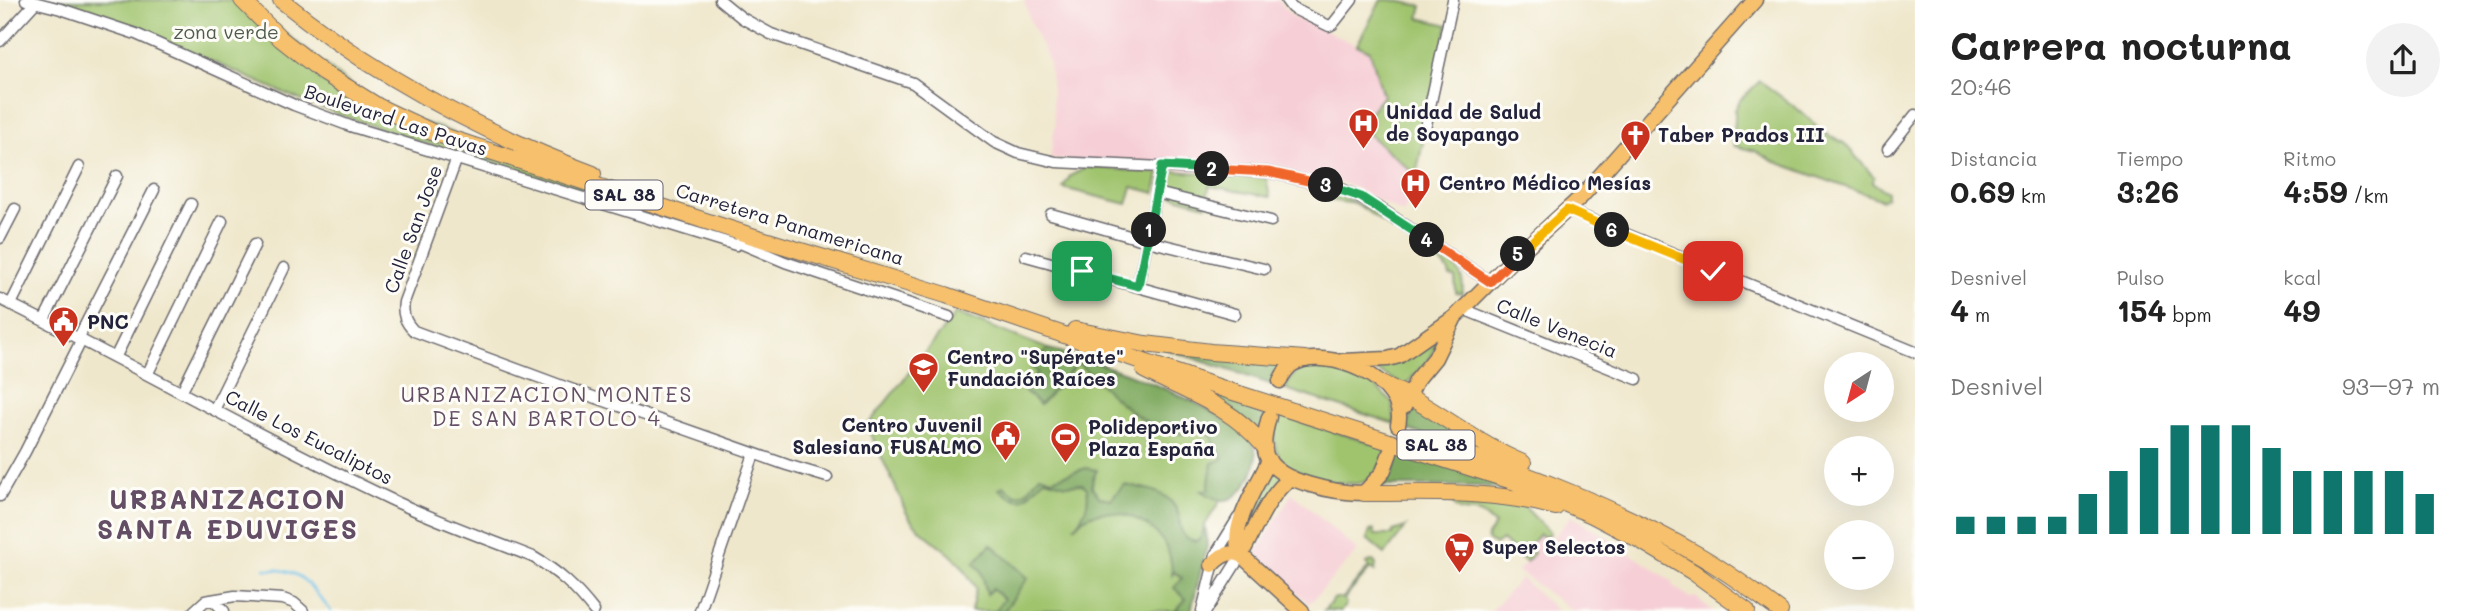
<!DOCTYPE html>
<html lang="es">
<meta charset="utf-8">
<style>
:root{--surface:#fff;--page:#f2f2f2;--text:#222;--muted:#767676;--accent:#0f766e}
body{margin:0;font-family:Mali,sans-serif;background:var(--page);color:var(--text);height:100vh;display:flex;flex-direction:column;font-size:26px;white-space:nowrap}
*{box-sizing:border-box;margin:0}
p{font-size:23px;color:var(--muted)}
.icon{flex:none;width:38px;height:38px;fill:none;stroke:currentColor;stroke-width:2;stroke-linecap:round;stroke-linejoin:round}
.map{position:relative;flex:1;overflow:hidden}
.side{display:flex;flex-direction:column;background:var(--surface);width:560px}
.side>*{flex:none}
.needle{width:46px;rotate:216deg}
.tools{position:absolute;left:1824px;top:352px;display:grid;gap:14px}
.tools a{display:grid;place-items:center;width:70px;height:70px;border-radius:50%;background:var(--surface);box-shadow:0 7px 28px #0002;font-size:35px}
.pin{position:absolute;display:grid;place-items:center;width:60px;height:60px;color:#fff;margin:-30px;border-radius:14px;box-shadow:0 4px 10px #0006}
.km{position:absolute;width:35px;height:35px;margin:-18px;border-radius:50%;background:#222;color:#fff;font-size:19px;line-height:35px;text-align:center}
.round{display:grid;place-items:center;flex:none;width:74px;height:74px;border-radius:37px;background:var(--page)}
.summary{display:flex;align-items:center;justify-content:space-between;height:119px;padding:0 35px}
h1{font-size:38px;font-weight:800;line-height:52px}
.stats{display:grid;grid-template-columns:repeat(3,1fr);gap:10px;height:119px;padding:7px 35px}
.stats div{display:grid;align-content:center}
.stats b{font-size:30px;font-weight:800}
.stats small{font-size:19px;font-weight:400}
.stats p{font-size:19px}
.chart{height:196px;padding:14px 35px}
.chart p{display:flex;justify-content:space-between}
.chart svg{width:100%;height:126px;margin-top:7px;stroke:var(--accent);stroke-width:6}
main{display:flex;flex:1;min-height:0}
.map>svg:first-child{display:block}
</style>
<main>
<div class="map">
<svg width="1915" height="611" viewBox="0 0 1915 611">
<rect width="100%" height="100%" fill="#fdfcf7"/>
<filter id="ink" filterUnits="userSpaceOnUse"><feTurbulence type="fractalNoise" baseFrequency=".0143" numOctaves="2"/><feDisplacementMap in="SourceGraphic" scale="14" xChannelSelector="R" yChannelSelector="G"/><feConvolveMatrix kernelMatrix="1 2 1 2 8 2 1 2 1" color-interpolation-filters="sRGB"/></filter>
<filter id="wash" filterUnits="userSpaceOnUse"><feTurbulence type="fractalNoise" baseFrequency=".00686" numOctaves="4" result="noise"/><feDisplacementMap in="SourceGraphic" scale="28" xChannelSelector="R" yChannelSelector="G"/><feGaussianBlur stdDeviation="1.57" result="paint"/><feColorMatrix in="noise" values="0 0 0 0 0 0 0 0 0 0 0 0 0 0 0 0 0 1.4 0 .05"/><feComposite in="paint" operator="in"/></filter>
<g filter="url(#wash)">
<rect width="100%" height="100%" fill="#efe7cb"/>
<!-- built -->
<path fill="#f6cfd6" d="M1024,0H1278L1293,16L1370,51L1383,96L1359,126L1416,175L1404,214L1352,186L1318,177L1316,180L1050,159L1055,126L1049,62L1030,20Z
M1292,493L1358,551L1309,604L1256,554Z
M1571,516L1604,536L1672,581L1673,586L1691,598L1696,597L1713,611H1573L1518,571L1534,553L1529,545L1539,533L1543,537L1549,534L1553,538Z
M1521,578L1557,611H1491Z"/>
<!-- green -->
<path fill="#a0c46e" stroke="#617354" stroke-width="2" d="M48,0H243L379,107L720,225L717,234L540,177L414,140L344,116L300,100L129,25L116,21L114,22Z
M1381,0H1393L1422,6L1419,18L1448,25L1416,175L1359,126L1383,96L1370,51L1357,45Z
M1760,81L1799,110L1824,133L1844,143L1874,177L1872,182L1887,192V197L1882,200L1773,161L1755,151L1734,146L1731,136L1735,121V110L1740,100Z
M1087,167L1159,173L1155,193L1132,187L1127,204L1063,188L1070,176Z
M1173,171L1266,178L1270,197L1209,186L1206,205L1160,193L1164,173Z
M1331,192L1370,209L1407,236L1414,237L1416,244L1415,246L1357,204L1327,200Z
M1428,251H1433C1450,261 1467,271 1462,294L1456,293L1455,277L1450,276C1447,263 1437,260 1426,255Z
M956,313L1163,394L1227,432L1228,497L1220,501L1205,525L1207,538L1188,611H971L976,588C971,580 966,571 960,564C940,541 909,531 901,499L867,426Z
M1432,339L1436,340L1432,355L1405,386L1364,364Z
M1318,365L1339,368L1368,380L1392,402L1395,424L1286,389C1291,373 1302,366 1318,365Z
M1278,414L1387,448C1383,460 1379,472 1368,480C1353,491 1293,474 1282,460C1271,446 1274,429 1278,414Z
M1271,467L1284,476L1246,538L1241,534Z
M1452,501L1520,502L1550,533L1545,537L1539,534L1530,545L1534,553L1526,562L1502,540L1495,545L1488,540L1487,536L1495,525C1491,522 1486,516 1481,514C1469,508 1458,517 1452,501Z
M1406,527L1385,554L1367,539L1370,531L1374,530L1375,535H1393V531Z
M1373,561L1376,564L1375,571L1371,568L1344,599L1346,604L1341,611L1324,610L1335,598H1343L1369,567L1366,563L1368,562Z"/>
<!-- forest -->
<path fill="#80aa61" stroke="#51664e" stroke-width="2" d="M1048,349C1095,359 1224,405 1252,443C1265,460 1243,503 1221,500C1215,500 1207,494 1201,491L1208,490L1212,463L1223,459L1211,436L1193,425L1184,434C1141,431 1109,391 1078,363L1040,405L1023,390L1038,372L1031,367Z
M1166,349L1287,362L1276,374L1273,385Z
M1151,370L1266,406L1261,435Z
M1414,402L1508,463L1406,429Z
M1399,451L1532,492L1483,486H1382L1393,472Z
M1086,468L1097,470L1093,478L1092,487L1099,497L1111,499L1124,485C1146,488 1173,491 1179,517C1180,526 1180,531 1186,538L1195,541L1200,539L1205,525L1207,546L1191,611H1175L1186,599L1174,588L1182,578L1174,572L1172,575C1172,564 1170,552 1164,543C1147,515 1098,499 1074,527C1084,515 1090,504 1087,488L1082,484L1066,485L1045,479C1026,493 1027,512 999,489L1003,486L1016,495C1034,491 1029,485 1040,475L1052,479Z
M991,544L1028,578L1004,611H995L1004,599L992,589L987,594L981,570L974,563Z"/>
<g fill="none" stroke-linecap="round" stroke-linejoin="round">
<!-- stream -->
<path stroke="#6dc1ea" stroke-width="2.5" d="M265,569C304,569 308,584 331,611"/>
</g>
</g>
<g filter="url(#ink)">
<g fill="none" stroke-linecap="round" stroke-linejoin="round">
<defs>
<path id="minor" d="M26,0L61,9L136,34L294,105L350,126L736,245L752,236
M720,0L742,18L771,34L913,83L994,142L1018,153L1056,162L1268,172L1342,189L1378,207L1490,282
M1286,0L1292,8L1329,26L1333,24L1352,0
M0,41L35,3
M1426,125L1453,0
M1888,149L1915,115
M457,158L404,302C402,314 405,322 414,331L565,387L787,465L827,477
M1157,193L1271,221
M1567,210L1915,352
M1051,214L1147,241L1264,269
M0,238L15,209
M740,243L785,262L949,317
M1026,256L1235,314
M1138,286L1162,166
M0,299C131,363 258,437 390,499C436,521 485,538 533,557C559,572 576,588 594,611
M11,304L79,167
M1463,309L1637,379
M44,320L117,176
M79,337L154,190
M116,356L191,204
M148,373L222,221
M182,391L255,244
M215,408L284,268
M0,496L25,452L82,339
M213,600L224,611
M194,611L205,601L235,596L283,599L294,603L303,611
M700,611L754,454
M1202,611L1216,554L1238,518
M1206,611L1241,555"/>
<path id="major" d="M1342,361L1388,359L1399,356L1455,317L1510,262L1582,196L1755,0
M1280,381C1283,374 1287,368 1293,364C1327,345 1409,380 1398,425
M1404,407L1416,381L1435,358L1454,319
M1269,417C1266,429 1262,442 1266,455C1276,483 1338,493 1364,493L1383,472L1390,453
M1269,460C1259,484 1226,530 1241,555L1302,611
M1241,555C1254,532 1270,490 1292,478
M1212,565C1220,556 1230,550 1241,555"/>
<path id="highway" d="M242,0L281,39L324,73L379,107L434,133L752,236L946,295L1230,391L1515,482L1592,515L1638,539L1693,572L1747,611
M281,0C375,76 481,132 593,174
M1075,330L1145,344L1211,352L1305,359
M1144,370C1189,393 1231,406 1264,446
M1382,384C1432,404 1473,443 1523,463
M1418,439C1518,470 1609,503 1700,556C1728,572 1754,592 1780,611
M1364,493C1429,493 1493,490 1556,507"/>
</defs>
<!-- minor casing -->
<use href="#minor" stroke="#6a676d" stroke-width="13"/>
<!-- major casing -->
<use href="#major" stroke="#6a676d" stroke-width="17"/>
<!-- highway casing -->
<use href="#highway" stroke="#6a676d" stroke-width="18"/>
<!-- minor -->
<use href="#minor" stroke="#fff" stroke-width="10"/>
<!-- major -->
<use href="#major" stroke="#f7c06c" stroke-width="14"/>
<!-- highway -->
<use href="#highway" stroke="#f7c06c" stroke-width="16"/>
</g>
</g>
<g fill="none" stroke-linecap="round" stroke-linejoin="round" filter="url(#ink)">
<defs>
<path id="split-1" d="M1082,271L1138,286L1149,230"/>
<path id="split-2" d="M1149,230L1162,166L1212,169"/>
<path id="split-3" d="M1212,169L1268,172L1326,185"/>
<path id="split-4" d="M1326,185L1361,197L1427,240"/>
<path id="split-5" d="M1427,240L1490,282L1518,254"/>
<path id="split-6" d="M1518,254L1567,210L1612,230"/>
<path id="split-7" d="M1612,230L1713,271"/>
</defs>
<!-- split-1 casing -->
<use href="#split-1" stroke="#fff" stroke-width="14"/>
<!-- split-2 casing -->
<use href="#split-2" stroke="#fff" stroke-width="14"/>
<!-- split-3 casing -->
<use href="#split-3" stroke="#fff" stroke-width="14"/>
<!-- split-4 casing -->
<use href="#split-4" stroke="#fff" stroke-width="14"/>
<!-- split-5 casing -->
<use href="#split-5" stroke="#fff" stroke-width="14"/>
<!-- split-6 casing -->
<use href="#split-6" stroke="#fff" stroke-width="14"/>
<!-- split-7 casing -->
<use href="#split-7" stroke="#fff" stroke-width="14"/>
<!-- split-1 -->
<use href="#split-1" stroke="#22a559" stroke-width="9"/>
<!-- split-2 -->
<use href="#split-2" stroke="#22a559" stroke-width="9"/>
<!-- split-3 -->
<use href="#split-3" stroke="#f0652b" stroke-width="9"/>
<!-- split-4 -->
<use href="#split-4" stroke="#22a559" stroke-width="9"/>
<!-- split-5 -->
<use href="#split-5" stroke="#f0652b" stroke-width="9"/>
<!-- split-6 -->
<use href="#split-6" stroke="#f5b400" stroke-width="9"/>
<!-- split-7 -->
<use href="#split-7" stroke="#f5b400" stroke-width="9"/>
</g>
<!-- icons -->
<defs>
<symbol id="hospital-pin" viewBox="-11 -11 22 30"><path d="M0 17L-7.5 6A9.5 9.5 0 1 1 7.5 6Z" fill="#c8321e" stroke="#fdfcf7"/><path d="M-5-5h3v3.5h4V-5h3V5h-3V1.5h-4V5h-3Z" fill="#fff"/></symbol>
<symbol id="church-pin" viewBox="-11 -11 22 30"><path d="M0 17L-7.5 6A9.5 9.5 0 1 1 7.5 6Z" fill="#c8321e" stroke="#fdfcf7"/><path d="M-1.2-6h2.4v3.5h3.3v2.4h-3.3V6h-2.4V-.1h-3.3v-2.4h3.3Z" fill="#fff"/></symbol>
<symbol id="civic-pin" viewBox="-11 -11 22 30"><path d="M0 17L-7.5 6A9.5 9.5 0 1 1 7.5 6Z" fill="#c8321e" stroke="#fdfcf7"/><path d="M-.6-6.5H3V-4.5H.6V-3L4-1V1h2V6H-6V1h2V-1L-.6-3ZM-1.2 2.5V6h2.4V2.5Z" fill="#fff"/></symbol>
<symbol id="university-pin" viewBox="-11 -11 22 30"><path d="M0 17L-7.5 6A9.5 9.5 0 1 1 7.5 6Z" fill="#c8321e" stroke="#fdfcf7"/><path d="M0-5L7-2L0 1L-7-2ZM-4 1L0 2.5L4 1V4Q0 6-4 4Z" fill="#fff"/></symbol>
<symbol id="stadium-pin" viewBox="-11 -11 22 30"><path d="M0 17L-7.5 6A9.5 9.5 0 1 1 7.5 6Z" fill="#c8321e" stroke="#fdfcf7"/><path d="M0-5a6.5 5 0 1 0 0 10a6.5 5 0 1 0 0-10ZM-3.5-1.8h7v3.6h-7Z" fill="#fff"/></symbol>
<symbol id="supermarket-pin" viewBox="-11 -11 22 30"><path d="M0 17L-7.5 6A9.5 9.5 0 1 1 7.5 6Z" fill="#c8321e" stroke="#fdfcf7"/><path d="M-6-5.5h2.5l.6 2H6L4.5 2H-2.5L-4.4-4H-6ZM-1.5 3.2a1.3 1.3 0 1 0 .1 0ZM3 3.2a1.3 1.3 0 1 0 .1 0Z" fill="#fff"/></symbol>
</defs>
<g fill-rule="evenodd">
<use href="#hospital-pin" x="1346" y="106" width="35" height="47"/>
<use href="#church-pin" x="1618" y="118" width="35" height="47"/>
<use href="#hospital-pin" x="1398" y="166" width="35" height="47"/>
<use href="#civic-pin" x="46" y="304" width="35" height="47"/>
<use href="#university-pin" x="906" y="350" width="35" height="47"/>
<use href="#civic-pin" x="988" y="418" width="35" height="47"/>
<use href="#stadium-pin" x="1048" y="420" width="35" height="47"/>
<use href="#supermarket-pin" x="1442" y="530" width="35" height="47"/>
</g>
<g text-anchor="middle" stroke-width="6" stroke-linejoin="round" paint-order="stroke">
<!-- shield labels -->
<g fill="#fdfcf7" stroke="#646373" stroke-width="2">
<rect x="585.5" y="180.5" width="77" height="29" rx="5"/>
<rect x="1397.5" y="430.5" width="77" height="29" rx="5"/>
</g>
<g font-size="18" font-weight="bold" fill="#22223b">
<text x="624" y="201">SAL 38</text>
<text x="1436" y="451">SAL 38</text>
</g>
<!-- park labels -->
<g font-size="19" fill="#4e5b4d" stroke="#fdfcf7">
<text x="226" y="39">zona verde</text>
</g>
<!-- poi labels -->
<g font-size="19" font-weight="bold" fill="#22223b" stroke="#fdfcf7" text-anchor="start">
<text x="1386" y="119">Unidad de Salud<tspan x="1386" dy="22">de Soyapango</tspan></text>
<text x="1658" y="142">Taber Prados III</text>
<text x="1439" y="190">Centro Médico Mesías</text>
<text x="87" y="329">PNC</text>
<text x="947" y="364">Centro "Supérate"<tspan x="947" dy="22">Fundación Raíces</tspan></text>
<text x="982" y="432" text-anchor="end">Centro Juvenil<tspan x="982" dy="22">Salesiano FUSALMO</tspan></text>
<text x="1088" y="434">Polideportivo<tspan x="1088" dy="22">Plaza España</tspan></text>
<text x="1482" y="554">Super Selectos</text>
</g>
<!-- street labels -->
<g font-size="19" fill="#22223b" stroke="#fdfcf7">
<text transform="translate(396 120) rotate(18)" y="7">Boulevard Las Pavas</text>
<text transform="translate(790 224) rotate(17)" y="7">Carretera Panamericana</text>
<text transform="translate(413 229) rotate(-70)" y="7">Calle San Jose</text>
<text transform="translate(1557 328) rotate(22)" y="7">Calle Venecia</text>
<text transform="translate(309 437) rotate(27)" y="7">Calle Los Eucaliptos</text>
</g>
<!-- neighbourhood labels -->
<g font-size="21" letter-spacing="2" fill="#634e65" stroke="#fdfcf7">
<text x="547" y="402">URBANIZACION MONTES<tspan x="547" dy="24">DE SAN BARTOLO 4</tspan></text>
</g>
<!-- district labels -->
<g font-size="26" font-weight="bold" letter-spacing="2" fill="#634e65" stroke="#fdfcf7">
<text x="228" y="509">URBANIZACION<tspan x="228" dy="30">SANTA EDUVIGES</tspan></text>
</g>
</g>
</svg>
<div class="tools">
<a><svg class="needle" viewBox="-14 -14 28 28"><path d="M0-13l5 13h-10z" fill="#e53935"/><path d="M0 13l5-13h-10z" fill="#767676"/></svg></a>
<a>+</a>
<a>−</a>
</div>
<div class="pin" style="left:1082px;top:271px;background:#1e9e55"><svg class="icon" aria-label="arrive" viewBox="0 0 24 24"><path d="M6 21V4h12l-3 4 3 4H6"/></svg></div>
<div class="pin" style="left:1713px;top:271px;background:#d93025"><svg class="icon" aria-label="check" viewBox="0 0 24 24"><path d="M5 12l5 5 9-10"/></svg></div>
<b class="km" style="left:1149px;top:230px">1</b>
<b class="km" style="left:1212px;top:169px">2</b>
<b class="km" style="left:1326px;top:185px">3</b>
<b class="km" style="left:1427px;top:240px">4</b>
<b class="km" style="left:1518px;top:254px">5</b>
<b class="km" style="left:1612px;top:230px">6</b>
</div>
<section class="side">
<div class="summary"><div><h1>Carrera nocturna</h1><p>20:46</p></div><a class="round"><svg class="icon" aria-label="share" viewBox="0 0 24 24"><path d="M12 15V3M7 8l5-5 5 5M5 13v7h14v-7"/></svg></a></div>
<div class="stats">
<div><p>Distancia</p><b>0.69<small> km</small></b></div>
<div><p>Tiempo</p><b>3:26</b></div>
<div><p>Ritmo</p><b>4:59<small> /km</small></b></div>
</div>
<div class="stats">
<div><p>Desnivel</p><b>4<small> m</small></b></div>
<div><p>Pulso</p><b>154<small> bpm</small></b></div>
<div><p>kcal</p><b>49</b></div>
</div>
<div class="chart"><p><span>Desnivel</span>93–97 m</p>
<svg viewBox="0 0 160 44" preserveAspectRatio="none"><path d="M5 44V38M15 44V38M25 44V38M35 44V38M45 44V30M55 44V22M65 44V14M75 44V6M85 44V6M95 44V6M105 44V14M115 44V22M125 44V22M135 44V22M145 44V22M155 44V30"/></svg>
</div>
</section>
</main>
